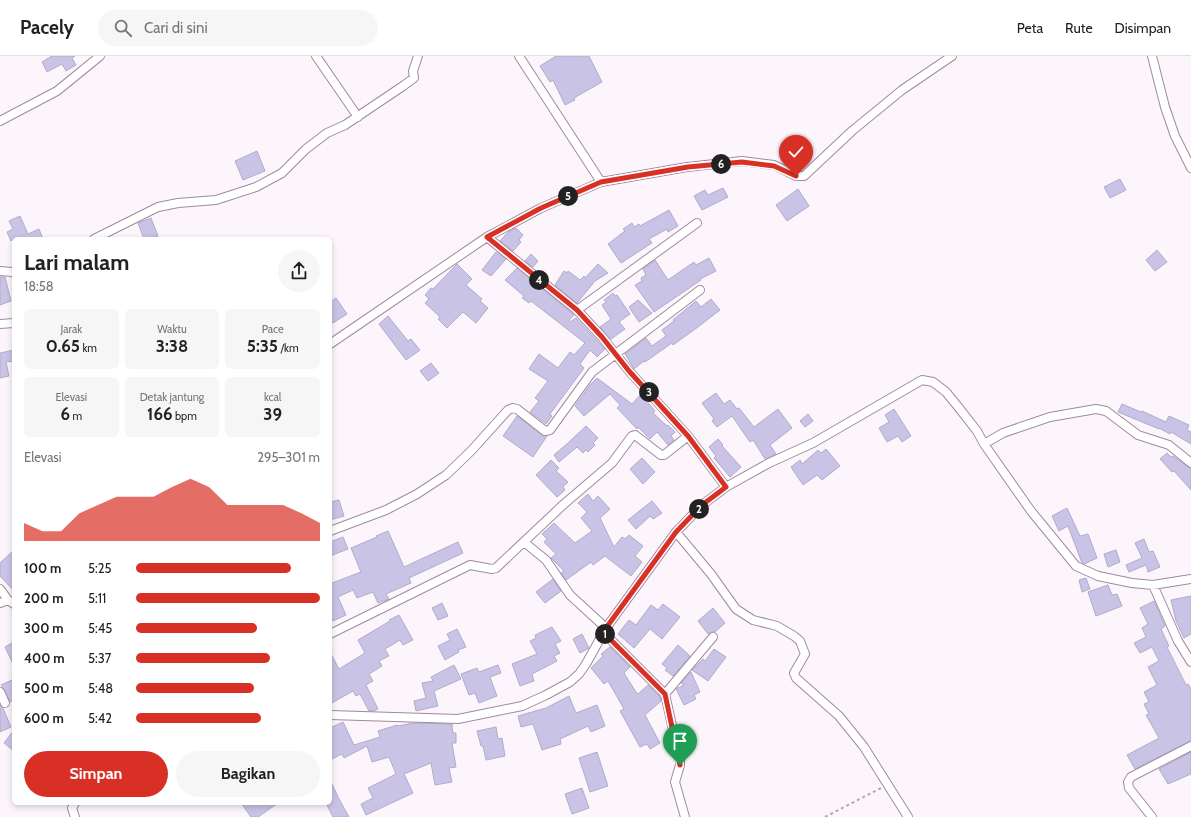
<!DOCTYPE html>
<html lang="id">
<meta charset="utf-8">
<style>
:root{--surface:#fff;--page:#f6f6f6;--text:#222;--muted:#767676;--line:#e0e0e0;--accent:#d93025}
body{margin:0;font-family:Cabin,sans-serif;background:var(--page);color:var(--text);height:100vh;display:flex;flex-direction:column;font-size:15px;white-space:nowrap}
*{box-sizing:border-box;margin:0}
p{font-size:13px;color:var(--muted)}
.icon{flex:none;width:22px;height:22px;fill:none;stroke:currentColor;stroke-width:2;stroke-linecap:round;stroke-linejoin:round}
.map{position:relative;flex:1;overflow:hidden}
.panel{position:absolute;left:12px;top:181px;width:320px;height:568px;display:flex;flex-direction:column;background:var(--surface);border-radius:6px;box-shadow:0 2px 6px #0003}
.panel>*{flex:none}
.pin{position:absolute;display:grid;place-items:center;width:34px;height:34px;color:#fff;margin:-41px -17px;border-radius:50% 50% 50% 0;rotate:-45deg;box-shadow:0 0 4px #0007}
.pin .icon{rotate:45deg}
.km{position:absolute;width:20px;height:20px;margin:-10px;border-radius:50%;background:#222;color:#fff;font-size:11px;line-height:20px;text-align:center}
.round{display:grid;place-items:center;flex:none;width:42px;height:42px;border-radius:21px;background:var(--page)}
.summary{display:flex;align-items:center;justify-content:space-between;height:68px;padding:0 12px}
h1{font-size:22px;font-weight:700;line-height:30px}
.metrics{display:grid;grid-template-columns:repeat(3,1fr);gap:6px;height:68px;padding:4px 12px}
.metrics div{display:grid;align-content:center;border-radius:6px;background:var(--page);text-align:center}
.metrics b{font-size:17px;font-weight:700}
.metrics small{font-size:11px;font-weight:400}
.metrics p{font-size:11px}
.chart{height:112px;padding:8px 12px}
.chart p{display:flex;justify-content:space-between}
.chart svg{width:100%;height:72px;margin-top:4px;fill:var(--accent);opacity:.7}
.primary-button{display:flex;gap:8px;margin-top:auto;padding:8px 12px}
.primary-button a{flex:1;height:46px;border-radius:24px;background:var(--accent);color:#fff;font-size:16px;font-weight:700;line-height:46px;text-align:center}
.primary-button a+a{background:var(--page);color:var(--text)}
ul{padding:0 12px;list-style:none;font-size:13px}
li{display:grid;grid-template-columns:64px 48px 1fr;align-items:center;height:30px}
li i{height:10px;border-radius:5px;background:var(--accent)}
header{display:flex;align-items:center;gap:24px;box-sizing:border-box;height:56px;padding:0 20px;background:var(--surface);border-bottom:1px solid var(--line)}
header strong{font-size:19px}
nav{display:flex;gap:22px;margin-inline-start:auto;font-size:14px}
.search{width:280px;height:36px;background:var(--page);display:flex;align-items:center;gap:10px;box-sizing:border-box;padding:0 14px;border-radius:22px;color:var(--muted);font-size:15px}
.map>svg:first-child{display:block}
</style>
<header>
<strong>Pacely</strong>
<div class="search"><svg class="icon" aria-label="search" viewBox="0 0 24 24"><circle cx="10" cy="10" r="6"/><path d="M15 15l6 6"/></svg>Cari di sini</div>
<nav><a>Peta</a><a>Rute</a><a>Disimpan</a></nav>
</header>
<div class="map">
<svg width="1191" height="761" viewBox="0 0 1191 761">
<rect width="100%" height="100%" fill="#fcf6fc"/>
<!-- building -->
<path fill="#c9c3e5" stroke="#b1abcc" d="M52,0H75L72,2L76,9L66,15L62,8L47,16L42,6Z
M556,0H589L602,26L574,42L575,44L565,49L553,24L550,26L540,10Z
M257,95L265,115L243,124L235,105Z
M1120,123L1126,134L1110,142L1104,131Z
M723,132L728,141L702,154L694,140L705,134L708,139Z
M798,133L809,150L787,165L776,149Z
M669,154L678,170L668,176L667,173L649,183L652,187L621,207L608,188L621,178L625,175L623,173L632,167L634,171L639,168L640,170Z
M20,160L28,178L39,173L43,183H14L11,185L7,176L13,173L9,165Z
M151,162L158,180L150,183H144L138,167Z
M516,172L523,179L519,184L521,186L513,195L500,185L508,176Z
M1157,194L1167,206L1155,215L1146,204Z
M496,196L506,203L491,220L482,214Z
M531,198L538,205L533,211L525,205Z
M709,202L716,215L700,223L701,224L654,256L635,229L642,225L641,222L646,219L643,213L655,204L668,224L694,206L696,209Z
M457,208L472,223L466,229L482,243L480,245L488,252L476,267L463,256L447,272L438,263L440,261L425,247L429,243L425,239L431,232L433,233Z
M598,208L608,217L595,225L577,247L555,229L564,215L567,217L568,215L580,224L584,220L585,222Z
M517,212L573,258L574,259L569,264L570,266L576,262L605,293L597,301L590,294L580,308L584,312L550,358L552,360L546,368L530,356L539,345L535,342L548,325L529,313L539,298L558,312L570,296L574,299L585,287L531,245L529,247L522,242L524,240L505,224Z
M0,221H5L11,245L0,249Z
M613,237L615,240L617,239L630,258L619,266L625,273L611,283L600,271L611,263L602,249L606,246L604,244Z
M336,242L347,258L333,267L330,262V246Z
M711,243L720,254L698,271L673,289L672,287L645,306L644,305L634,313L633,311L625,298L646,282L652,290L666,280L662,274L674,265L673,264L685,254L696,245L701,251Z
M638,244L652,257L639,266L629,251Z
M388,260L408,285L411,283L420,294L406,304L379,268Z
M14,294V305L6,306L9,320L0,322V297Z
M431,307L439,317L428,325L420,315Z
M597,322L632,348L641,338L655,355L653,357L667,370L668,369L675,376L671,380L674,384L668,389L657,376L650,383L638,371L637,373L617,352L620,349L610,338L584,360L575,350L590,329Z
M716,337L724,348L730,344L737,353L739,352L754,371L778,353L792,372L770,389L776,398L765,403L753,384L750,386L732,360L717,371L712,365L714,363L702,347Z
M1122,348L1141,356L1142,355L1166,366L1169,360L1189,369L1187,374L1191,376V388L1171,376L1170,378L1159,372V373L1118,356Z
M894,353L911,380L902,386L898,380L887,386L879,372L889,366L885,359Z
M808,358L813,365L805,371L800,365Z
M517,360L542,379L547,380L533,401L503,380Z
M586,370L598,382L593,387L595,389L588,396L586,394L583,397L577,391L559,406L554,399L568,387Z
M718,383L723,389L722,390L741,411L730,421L714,402L716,400L709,391Z
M826,393L840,410L822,424L817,419L803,429L791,411L800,404L802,408L818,394L821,397Z
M1167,397L1171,401L1173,400L1188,411L1191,412V434L1174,415L1172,416L1160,403Z
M642,402L655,416L643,428L630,413Z
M551,404L559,412L556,415L568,426L563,431L565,434L557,441L536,419Z
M588,438L593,445L598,440L610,453L600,462L614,491L622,481L625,483L629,479L643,490L635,500L642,506L631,520L605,500L593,509L591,506L566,524L561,517L564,515L551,502L556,498L544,486L547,483L542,478L554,467L575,487L592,475L581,462L587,456L578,447Z
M339,444L344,460L330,464V446Z
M652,445L662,457L653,463L650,460L636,473L628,464Z
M1067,452L1080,480L1088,478L1097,502L1084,508L1082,507L1068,470L1059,475L1052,460Z
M388,475L404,511L458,486L463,497L409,522L411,527L386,538L389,543L378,547L373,536L357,542L353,534L338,541L346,559L333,565L330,559V522L332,527L361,516L351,492L377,481L376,480Z
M343,481L348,493L330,500V486Z
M1144,483L1149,496L1153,495L1160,511L1148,516L1146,509L1129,516L1126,509L1142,502L1135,487Z
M14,494V535L0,520V507Z
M1116,494L1120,506L1108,511L1104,498Z
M1086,522L1090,533L1082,536L1079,524Z
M553,523L561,535L545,547L536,536Z
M1108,529L1112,539L1117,538L1122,550L1096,560L1088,536Z
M1191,540V578L1184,582L1176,565L1171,544Z
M1154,545L1165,570L1161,573L1169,590L1167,591L1186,629L1188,628L1191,633V685L1135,713L1127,699L1159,682L1146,659L1149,658L1144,648L1149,646L1144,636L1157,629L1148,611L1159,605L1152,591L1140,597L1134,587L1146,581L1142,572L1148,568L1140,552Z
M442,547L448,560L438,564L432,552Z
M663,548L680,561L662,583L650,573L634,592L618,578L629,564L636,569L651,549L658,554Z
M713,552L725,567L715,576H712L708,578L698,565Z
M399,559L413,584L403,589L400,584L385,593L389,600L379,605L382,610L369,618L373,625L366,629L378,653L374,655H369L360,638L356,640L353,635L330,648V596L339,613L365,597L358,584L390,565L389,564Z
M552,571L561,585L555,588L560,597L554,600L557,605L532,618L534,625L520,630L512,608L537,598L530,585L536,582L535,579Z
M457,573L466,591L458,594L459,596L445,604L438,590L450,584L447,578Z
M582,578L589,592L580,597L573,583Z
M14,586V610L5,591Z
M678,589L690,600L673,620L665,614L667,612L662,608Z
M610,591L630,611L624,617L636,636L638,638L648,629L660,641L661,645L645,659L660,687L650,693L647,688L640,691L620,655L624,653L608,625L604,628L591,612L603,600L601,598Z
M714,593L726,601L708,625L692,614L703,603L705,605Z
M454,609L461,623L434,635L438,650L416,655L414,645L426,642L422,627L433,625L431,621Z
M498,609L501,617L490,621L497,640L479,647L475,637L469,639L461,618L477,612L479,616Z
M691,616L700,636L694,639L696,643L684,649L676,633L684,629L681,627Z
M14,623V644L10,646L5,634L1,629Z
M569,640L576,657L597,649L605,670L591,676L588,670L560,683L561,688L542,694L533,668L521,671L518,660L546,652Z
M0,649L3,652L11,671L0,676Z
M343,666L354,689L380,681L378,675L397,669L398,670L413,667L452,668L453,677H456V687H452L456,711L449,712L452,726L435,729L431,707L404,718L413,737L366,759L361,748L373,742L368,732L396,718L389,701L372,706L367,690L344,702L342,698L330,704V672Z
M496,671L498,683L502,682L505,700L486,704L483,690H481L477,675Z
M14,674V695L4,687Z
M597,696L608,730L590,736L579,702Z
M1191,696V718L1168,728L1159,713Z
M330,724L339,743L349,761H333L326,747H330Z
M582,732L589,752L572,758L565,738Z
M241,747H278L258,761H251Z"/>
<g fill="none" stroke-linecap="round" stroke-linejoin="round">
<defs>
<path id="street" d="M316,0L358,61
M519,0L601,126
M1152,0L1165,51L1175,80L1191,112
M0,65L57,35L100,0
M94,183L158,151L178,147L216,144L256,131L282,117L306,93L327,77L345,69L403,30L414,22L413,15L418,0
M0,215L12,216L14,217
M577,254L697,167
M0,268L14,267
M330,288L487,181L541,152L601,126L687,111L742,105L774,109L796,120H804L852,75L902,34L952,0
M984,388L1003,377L1050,361L1096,353L1106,355L1138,379L1169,389L1191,407
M726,431L769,407L813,387L922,324L933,326L946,336L959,352L977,375L984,388L1031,455L1076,510L1098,520L1132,527L1153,529L1191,523
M330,475L386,454L417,438L446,419L471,395L508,354L513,352L517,353L545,375L550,374L592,316L700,234
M676,476L711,518L736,553L753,564L777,570L794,580L800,585L805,598L794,617L796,622L839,660L864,691L908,761
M524,486L546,504L570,539L606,572
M1153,529L1178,585L1191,606
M0,533L8,544L14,548
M0,547L8,544
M604,577L665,638L680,705V709L675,726L685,761
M330,578L470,509L492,513L496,512L564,448L612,407L632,380L635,379L661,399H664L688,380
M0,636L5,647
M665,638L713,581
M330,659L458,663L522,650L546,639L570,626L579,618L586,608L606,572L676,476L702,449L726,431L688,380L629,315L602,281L577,254L487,181
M75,747L72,752L75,761
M1152,761L1129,732L1128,726L1131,721L1191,690"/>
</defs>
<!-- street casing -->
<use href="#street" stroke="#a388a1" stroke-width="10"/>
<!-- path -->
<path stroke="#aea7ae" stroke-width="2" stroke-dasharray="3 3" stroke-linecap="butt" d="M825,761L881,732"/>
<!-- street -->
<use href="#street" stroke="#fff" stroke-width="8"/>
</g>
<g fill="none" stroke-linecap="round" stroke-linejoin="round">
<defs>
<path id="route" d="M680,709L665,638L604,577L606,572L676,476L702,449L726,431L688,380L629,315L602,281L577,254L487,181L541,152L601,126L688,111L742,106L774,110L796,120"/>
</defs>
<!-- route casing -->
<use href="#route" stroke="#fff" stroke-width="8"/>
<!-- route -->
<use href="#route" stroke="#d93025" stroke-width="5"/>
</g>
</svg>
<div class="pin" style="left:680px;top:709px;background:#1e9e55"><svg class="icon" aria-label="arrive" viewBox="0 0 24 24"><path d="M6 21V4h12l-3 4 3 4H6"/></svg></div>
<div class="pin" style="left:796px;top:120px;background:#d93025"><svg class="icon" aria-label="check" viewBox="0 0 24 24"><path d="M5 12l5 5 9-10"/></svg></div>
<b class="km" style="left:605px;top:578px">1</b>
<b class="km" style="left:699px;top:453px">2</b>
<b class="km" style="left:649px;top:336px">3</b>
<b class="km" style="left:539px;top:224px">4</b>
<b class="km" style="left:568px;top:140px">5</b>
<b class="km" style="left:721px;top:108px">6</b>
<section class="panel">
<div class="summary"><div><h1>Lari malam</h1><p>18:58</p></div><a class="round"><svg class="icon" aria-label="share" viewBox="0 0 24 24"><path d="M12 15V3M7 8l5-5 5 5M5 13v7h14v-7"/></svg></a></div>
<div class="metrics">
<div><p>Jarak</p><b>0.65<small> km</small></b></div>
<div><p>Waktu</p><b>3:38</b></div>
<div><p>Pace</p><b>5:35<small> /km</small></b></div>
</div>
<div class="metrics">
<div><p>Elevasi</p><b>6<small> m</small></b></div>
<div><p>Detak jantung</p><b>166<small> bpm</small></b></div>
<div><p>kcal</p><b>39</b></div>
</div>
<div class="chart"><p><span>Elevasi</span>295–301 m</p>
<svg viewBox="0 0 160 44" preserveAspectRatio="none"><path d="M0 44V33L10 38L20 38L30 27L40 22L50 17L60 17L70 17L80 11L90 6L100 11L110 22L120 22L130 22L140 22L150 27L160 33V44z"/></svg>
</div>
<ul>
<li><b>100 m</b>5:25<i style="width:84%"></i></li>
<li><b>200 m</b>5:11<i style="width:100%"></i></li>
<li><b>300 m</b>5:45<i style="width:66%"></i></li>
<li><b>400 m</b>5:37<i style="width:73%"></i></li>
<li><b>500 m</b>5:48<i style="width:64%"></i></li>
<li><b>600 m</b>5:42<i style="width:68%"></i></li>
</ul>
<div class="primary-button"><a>Simpan</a><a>Bagikan</a></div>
</section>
</div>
